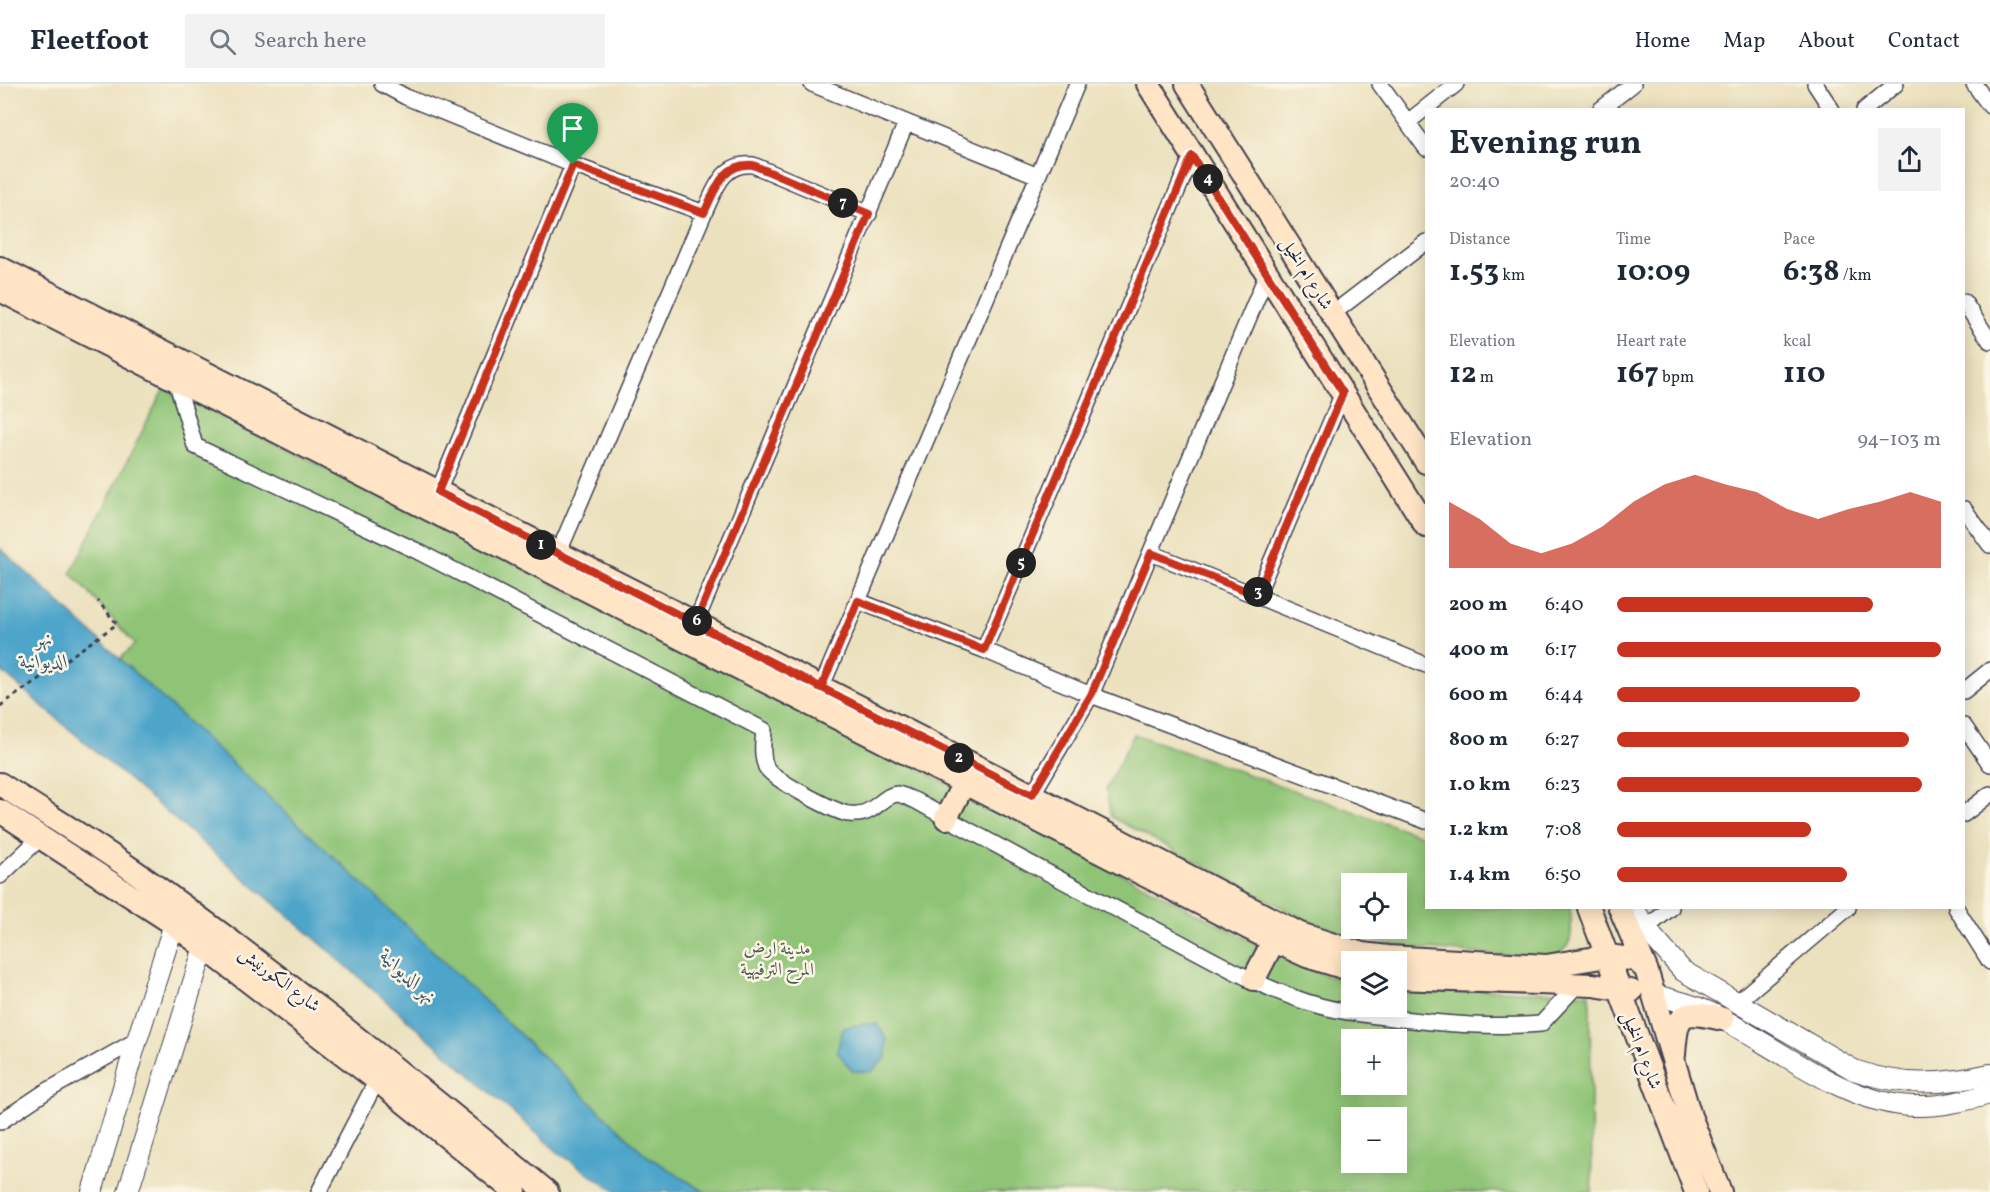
<!DOCTYPE html>
<meta charset="utf-8">
<style>
:root{--surface:#fff;--page:#f2f2f3;--text:#1f2937;--muted:#747a83;--line:#e0e1e3;--accent:#c8321e}
body{margin:0;font-family:Vollkorn,Amiri,serif;background:var(--page);color:var(--text);height:100vh;display:flex;flex-direction:column;font-size:22px;white-space:nowrap}
*{box-sizing:border-box;margin:0}
p{font-size:20px;color:var(--muted)}
.icon{flex:none;width:33px;height:33px;fill:none;stroke:currentColor;stroke-width:2;stroke-linecap:round;stroke-linejoin:round}
.map{position:relative;flex:1;overflow:hidden}
.side{position:absolute;left:1425px;top:24px;width:540px;height:801px;display:flex;flex-direction:column;background:var(--surface);border-radius:0px;box-shadow:0 3px 15px #0003}
.side>*{flex:none}
.fabs{position:absolute;left:1341px;top:789px;display:grid;gap:12px}
.fabs a{display:grid;place-items:center;width:66px;height:66px;border-radius:0px;background:var(--surface);box-shadow:0 3px 15px #0003;font-size:30px}
.pin{position:absolute;display:grid;place-items:center;width:51px;height:51px;color:#fff;margin:-62px -26px;border-radius:50% 50% 50% 0;rotate:-45deg;box-shadow:0 0 6px #0007}
.pin .icon{rotate:45deg}
.km{position:absolute;width:30px;height:30px;margin:-15px;border-radius:50%;background:#222;color:#fff;font-size:16px;line-height:30px;text-align:center}
.round{display:grid;place-items:center;flex:none;width:63px;height:63px;border-radius:0px;background:var(--page)}
.summary{display:flex;align-items:center;justify-content:space-between;height:102px;padding:0 24px}
h1{font-size:33px;font-weight:700;line-height:45px}
.metrics{display:grid;grid-template-columns:repeat(3,1fr);gap:9px;height:102px;padding:6px 24px}
.metrics div{display:grid;align-content:center}
.metrics b{font-size:30px;font-weight:700}
.metrics small{font-size:16px;font-weight:400}
.metrics p{font-size:16px}
.chart{height:168px;padding:12px 24px}
.chart p{display:flex;justify-content:space-between}
.chart svg{width:100%;height:108px;margin-top:6px;fill:var(--accent);opacity:.7}
ul{padding:0 24px;list-style:none;font-size:20px}
li{display:grid;grid-template-columns:96px 72px 1fr;align-items:center;height:45px}
li i{height:15px;border-radius:8px;background:var(--accent)}
header{display:flex;align-items:center;gap:36px;box-sizing:border-box;height:84px;padding:0 30px;background:var(--surface);border-bottom:2px solid var(--line)}
header strong{font-size:28px}
nav{display:flex;gap:33px;margin-inline-start:auto;font-size:21px}
.search{width:420px;height:54px;background:var(--page);display:flex;align-items:center;gap:15px;box-sizing:border-box;padding:0 21px;border-radius:0px;color:var(--muted);font-size:22px}
.map>svg:first-child{display:block}
</style>
<header>
<strong>Fleetfoot</strong>
<div class="search"><svg class="icon" aria-label="search" viewBox="0 0 24 24"><circle cx="10" cy="10" r="6"/><path d="M15 15l6 6"/></svg>Search here</div>
<nav><a>Home</a><a>Map</a><a>About</a><a>Contact</a></nav>
</header>
<div class="map">
<svg width="1990" height="1108" viewBox="0 0 1990 1108">
<rect width="100%" height="100%" fill="#fcf5e5"/>
<filter id="ink" filterUnits="userSpaceOnUse"><feTurbulence type="fractalNoise" baseFrequency=".0167" numOctaves="2"/><feDisplacementMap in="SourceGraphic" scale="12" xChannelSelector="R" yChannelSelector="G"/><feConvolveMatrix kernelMatrix="1 2 1 2 8 2 1 2 1" color-interpolation-filters="sRGB"/></filter>
<filter id="wash" filterUnits="userSpaceOnUse"><feTurbulence type="fractalNoise" baseFrequency=".008" numOctaves="4" result="noise"/><feDisplacementMap in="SourceGraphic" scale="24" xChannelSelector="R" yChannelSelector="G"/><feGaussianBlur stdDeviation="1.35" result="paint"/><feColorMatrix in="noise" values="0 0 0 0 0 0 0 0 0 0 0 0 0 0 0 0 0 1.4 0 .05"/><feComposite in="paint" operator="in"/></filter>
<g filter="url(#wash)">
<rect width="100%" height="100%" fill="#ebe1be"/>
<!-- green -->
<path fill="#8fc476" stroke="#587358" stroke-width="1.5" fill-rule="evenodd" d="M164,304L268,355L953,702L1297,881L1328,892L1351,897L1352,922H1396L1397,903L1590,909L1592,1108H705L647,1072L120,575L135,560L71,489ZM1352,956H1396V1000H1352ZM1352,1034H1396V1078H1352Z
M1134,650L1426,753V824H1570C1572,847 1576,865 1549,874C1467,868 1382,868 1306,836L1111,733L1106,705ZM1352,800H1396V844H1352Z"/>
<!-- water -->
<path fill="#4da5ca" stroke="#386482" stroke-width="1.5" d="M0,464L365,802L647,1072L705,1108H616L559,1069L319,858L0,586Z
M862,940H877L887,956L886,974L871,988L852,987L837,967L843,944Z"/>
</g>
<g filter="url(#ink)">
<g fill="none" stroke-linecap="round" stroke-linejoin="round">
<defs>
<path id="minor" d="M382,0L406,13L573,81L704,129
M812,0L1038,92
M1380,0L1426,64
M1815,0L1832,26
M1974,0L1990,22
M1600,26L1633,0
M1864,26L1896,0
M1408,38L1456,0
M1964,218L1990,257
M1332,230L1426,158
M176,296L195,362L415,466L764,646C763,658 761,671 766,683C773,696 829,724 844,729C849,731 853,730 858,730C875,729 884,710 898,710C903,711 911,715 916,717C998,763 1080,806 1164,850C1214,876 1265,907 1320,922C1346,929 1375,932 1401,935C1448,940 1494,944 1541,940L1577,901
M438,408L573,81
M1964,425L1990,461
M1151,469L1426,581
M558,470L704,129C715,106 722,78 753,81L869,130
M1257,511L1343,309
M858,517L984,566L1091,611L1426,737
M695,540L906,39
M984,566L1192,72
M821,604L1077,0
M1964,607L1990,586
M1964,642L1990,680
M1032,711L1091,611L1267,190
M1964,730L1990,710
M0,792L41,753
M1956,824L1990,878
M1646,844L1671,824
M1736,919L1848,824
M0,1038L45,1008L137,956
M319,1108L377,996"/>
<path id="tertiary" d="M1633,824L1653,853L1683,887L1854,986C1902,1003 1941,1001 1990,990
M1654,911C1675,916 1695,921 1715,931C1775,962 1845,1020 1913,1022C1940,1023 1964,1017 1990,1010
M92,1108L137,956L174,840L180,827
M128,1108L204,863L211,851"/>
<path id="secondary" d="M1148,0L1426,442
M1187,0L1426,378
M0,184L1032,711L1300,850L1362,870L1388,873L1546,882L1608,872L1631,875L1637,877L1646,885
M0,206L1264,852L1307,872L1352,886
M0,700C44,729 90,756 134,787C276,887 412,997 547,1108
M0,727L174,840L377,996L515,1108
M946,734L965,697
M1589,824L1696,1108
M1620,824L1646,885L1690,1032L1720,1108
M1396,894L1593,901L1631,907
M1254,895L1274,856
M1674,971C1677,926 1681,926 1723,935"/>
</defs>
<!-- minor casing -->
<use href="#minor" stroke="#403f4f" stroke-width="18"/>
<!-- tertiary casing -->
<use href="#tertiary" stroke="#403f4f" stroke-width="22"/>
<!-- secondary casing -->
<use href="#secondary" stroke="#403f4f" stroke-width="26"/>
<!-- path -->
<path stroke="#403f4f" stroke-width="3" stroke-dasharray="4.5 4.5" stroke-linecap="butt" d="M0,622L117,540L98,517"/>
<!-- minor -->
<use href="#minor" stroke="#fff" stroke-width="15"/>
<!-- tertiary -->
<use href="#tertiary" stroke="#fff" stroke-width="20"/>
<!-- secondary -->
<use href="#secondary" stroke="#ffe4c6" stroke-width="22"/>
</g>
</g>
<g fill="none" stroke-linecap="round" stroke-linejoin="round" filter="url(#ink)">
<defs>
<path id="route" d="M573,81L438,408L1032,711L1091,611L1151,469L1257,511L1343,309L1192,72L984,566L858,517L821,604L695,540L869,130L753,81C723,78 715,106 704,129L573,81"/>
</defs>
<!-- route casing -->
<use href="#route" stroke="#fff" stroke-width="12"/>
<!-- route -->
<use href="#route" stroke="#c8321e" stroke-width="8"/>
</g>
<g text-anchor="middle" stroke-width="5" stroke-linejoin="round" paint-order="stroke">
<!-- street labels -->
<g font-size="18" fill="#22223b" stroke="#fcf5e5">
<text transform="translate(1307 189) rotate(58)" y="6">شارع ام الخيل</text>
<text transform="translate(280 895) rotate(37)" y="6">شارع الكورنيش</text>
<text transform="translate(1642 966) rotate(69)" y="6">شارع ام الخيل</text>
</g>
<!-- park labels -->
<g font-size="18" fill="#485b50" stroke="#fcf5e5">
<text x="777" y="870">مدينة ارض<tspan x="777" dy="21">المرح الترفيهية</tspan></text>
</g>
<!-- water labels -->
<g font-size="20" font-style="italic" fill="#335674" stroke="#fcf5e5">
<text x="44" y="561">نهر<tspan x="44" dy="23">الديوانية</tspan></text>
<text transform="translate(409 892) rotate(43)" y="7">نهر الديوانية</text>
</g>
</g>
</svg>
<div class="fabs">
<a><svg class="icon" aria-label="locate" viewBox="0 0 24 24"><circle cx="12" cy="12" r="6"/><path d="M12 2v4M12 18v4M2 12h4M18 12h4"/></svg></a>
<a><svg class="icon" aria-label="layers" viewBox="0 0 24 24"><path d="M12 4l9 5-9 5-9-5zM3 14l9 5 9-5"/></svg></a>
<a>+</a>
<a>−</a>
</div>
<div class="pin" style="left:573px;top:81px;background:#1e9e55"><svg class="icon" aria-label="arrive" viewBox="0 0 24 24"><path d="M6 21V4h12l-3 4 3 4H6"/></svg></div>
<b class="km" style="left:541px;top:461px">1</b>
<b class="km" style="left:959px;top:674px">2</b>
<b class="km" style="left:1258px;top:508px">3</b>
<b class="km" style="left:1208px;top:95px">4</b>
<b class="km" style="left:1021px;top:479px">5</b>
<b class="km" style="left:697px;top:537px">6</b>
<b class="km" style="left:843px;top:119px">7</b>
<section class="side">
<div class="summary"><div><h1>Evening run</h1><p>20:40</p></div><a class="round"><svg class="icon" aria-label="share" viewBox="0 0 24 24"><path d="M12 15V3M7 8l5-5 5 5M5 13v7h14v-7"/></svg></a></div>
<div class="metrics">
<div><p>Distance</p><b>1.53<small> km</small></b></div>
<div><p>Time</p><b>10:09</b></div>
<div><p>Pace</p><b>6:38<small> /km</small></b></div>
</div>
<div class="metrics">
<div><p>Elevation</p><b>12<small> m</small></b></div>
<div><p>Heart rate</p><b>167<small> bpm</small></b></div>
<div><p>kcal</p><b>110</b></div>
</div>
<div class="chart"><p><span>Elevation</span>94–103 m</p>
<svg viewBox="0 0 160 44" preserveAspectRatio="none"><path d="M0 44V17L10 24L20 34L30 38L40 34L50 27L60 17L70 10L80 6L90 10L100 13L110 20L120 24L130 20L140 17L150 13L160 17V44z"/></svg>
</div>
<ul>
<li><b>200 m</b>6:40<i style="width:79%"></i></li>
<li><b>400 m</b>6:17<i style="width:100%"></i></li>
<li><b>600 m</b>6:44<i style="width:75%"></i></li>
<li><b>800 m</b>6:27<i style="width:90%"></i></li>
<li><b>1.0 km</b>6:23<i style="width:94%"></i></li>
<li><b>1.2 km</b>7:08<i style="width:60%"></i></li>
<li><b>1.4 km</b>6:50<i style="width:71%"></i></li>
</ul>
</section>
</div>
